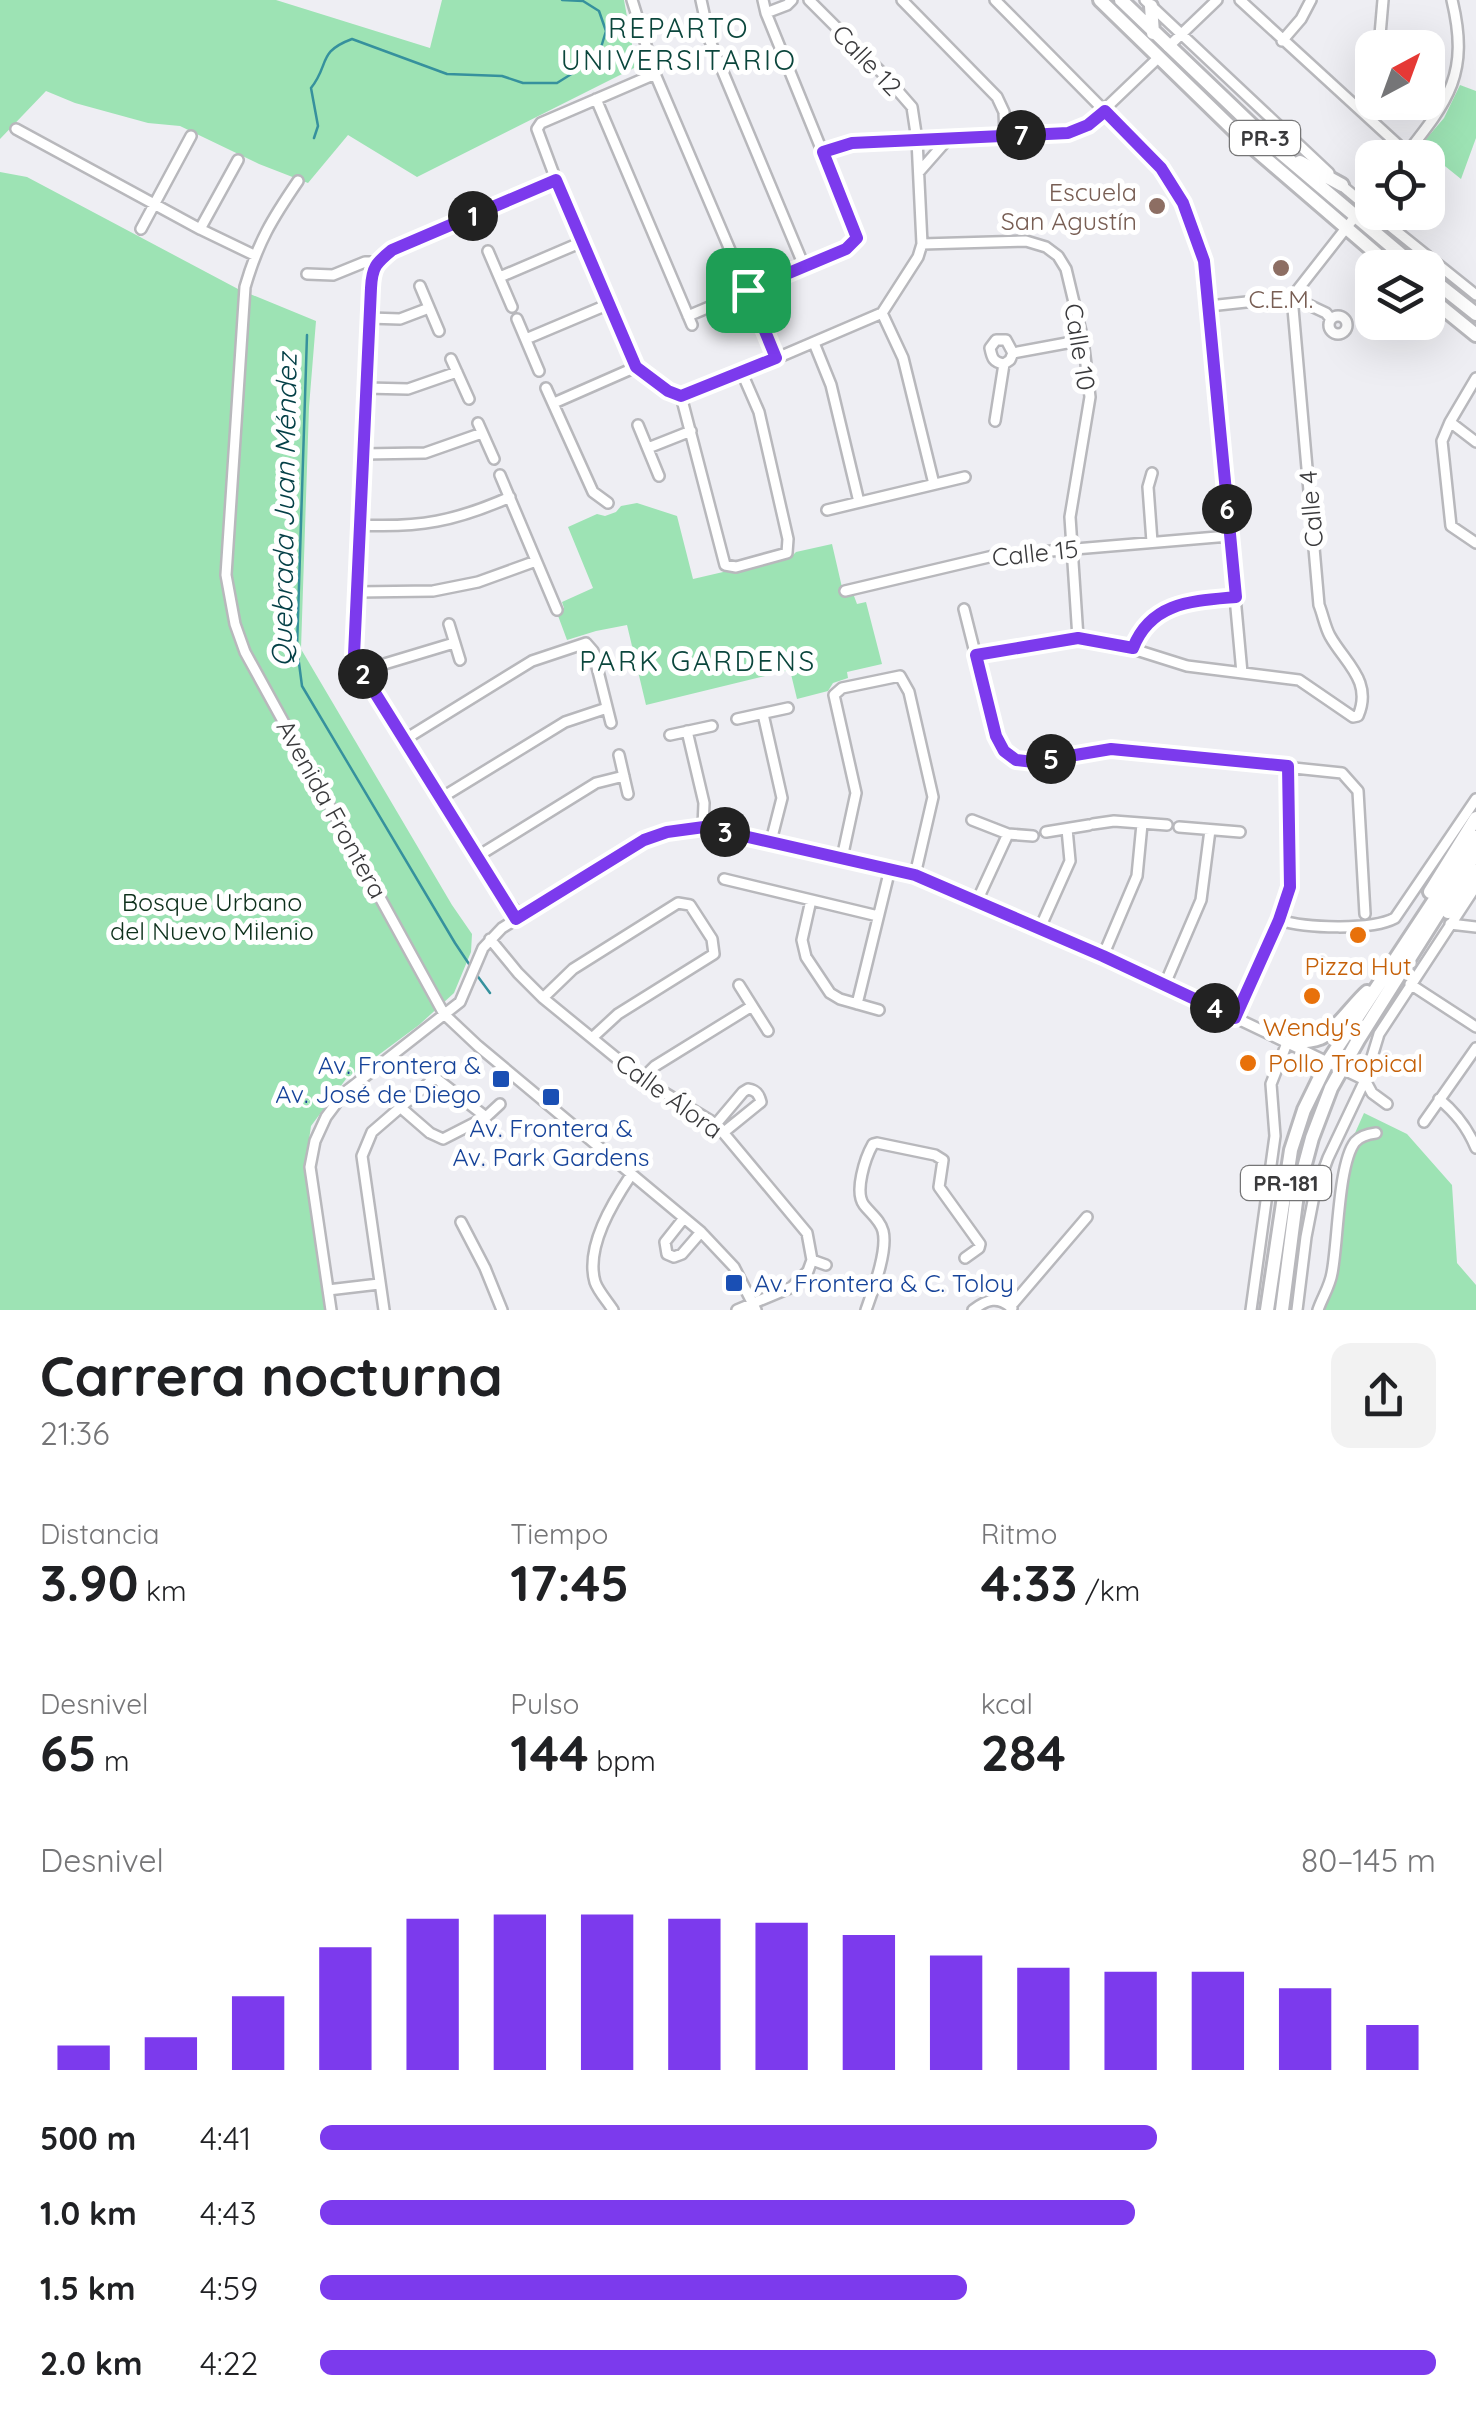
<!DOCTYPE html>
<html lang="es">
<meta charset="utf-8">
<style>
:root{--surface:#fff;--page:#f2f2f2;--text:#202124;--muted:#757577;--accent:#7c3aed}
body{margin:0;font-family:Quicksand,sans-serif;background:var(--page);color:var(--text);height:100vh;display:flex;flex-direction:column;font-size:38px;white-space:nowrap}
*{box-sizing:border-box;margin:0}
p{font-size:32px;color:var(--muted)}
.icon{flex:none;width:55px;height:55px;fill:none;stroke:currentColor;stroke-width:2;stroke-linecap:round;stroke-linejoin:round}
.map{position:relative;height:1310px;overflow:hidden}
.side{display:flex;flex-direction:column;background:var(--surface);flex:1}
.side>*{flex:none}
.needle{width:65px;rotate:41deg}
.controls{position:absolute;left:1355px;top:30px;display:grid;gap:20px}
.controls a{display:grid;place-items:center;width:90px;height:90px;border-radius:20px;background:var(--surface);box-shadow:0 10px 40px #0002;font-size:50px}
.pin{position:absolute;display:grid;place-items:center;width:85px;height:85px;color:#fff;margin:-42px;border-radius:20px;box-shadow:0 5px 15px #0006}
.km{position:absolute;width:50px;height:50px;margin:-25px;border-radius:50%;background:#222;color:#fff;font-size:28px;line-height:50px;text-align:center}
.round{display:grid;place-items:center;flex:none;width:105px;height:105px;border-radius:20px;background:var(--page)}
.summary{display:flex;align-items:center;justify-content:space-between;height:170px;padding:0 40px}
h1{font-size:55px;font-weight:700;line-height:75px}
.figures{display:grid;grid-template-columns:repeat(3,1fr);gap:15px;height:170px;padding:10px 40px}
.figures div{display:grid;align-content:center}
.figures b{font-size:50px;font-weight:700}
.figures small{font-size:28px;font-weight:400}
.figures p{font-size:28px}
.chart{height:280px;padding:20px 40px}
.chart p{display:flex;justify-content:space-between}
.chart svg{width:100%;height:180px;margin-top:10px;stroke:var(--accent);stroke-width:6}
ul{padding:0 40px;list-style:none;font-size:32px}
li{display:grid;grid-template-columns:160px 120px 1fr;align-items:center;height:75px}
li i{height:25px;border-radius:12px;background:var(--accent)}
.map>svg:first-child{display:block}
</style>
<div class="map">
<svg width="1476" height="1310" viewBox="0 0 1476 1310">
<rect width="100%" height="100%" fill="#eeeef3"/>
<!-- green -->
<path fill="#9de3b4" d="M0,0H276L430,48L442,0H624L636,67L417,177L348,135L308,183L259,164L180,126L148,123L75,103L46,91L0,139Z
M1460,85L1476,91V138L1461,179L1420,146L1444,118Z
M0,172L27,177L238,289L316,321L309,407L301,649L452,905L472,934L471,952L454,993L419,1025L346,1079L311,1126L305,1168L326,1310H0Z
M637,503L677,516L693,579L792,556L796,552L832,544L844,596H854L857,604L866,602L882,664L847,672L848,678L833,683L828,691L797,699L790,670L646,705L627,625L596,631L567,640L557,613L564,608L562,602L593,588L568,527L597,514L605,516L616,512L621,506Z
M1364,1113L1407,1134L1452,1185L1457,1263L1476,1285V1310H1325L1338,1171Z"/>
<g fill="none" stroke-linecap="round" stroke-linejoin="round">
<!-- stream -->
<path stroke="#36919d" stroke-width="2.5" d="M314,138L318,126L311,88C330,64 317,52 352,39L447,74L502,76L523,83H557L581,68L599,54L606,31L599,11L583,1L562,0
M307,335L297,648L302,686L455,943L471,967
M476,974L490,993"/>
<defs>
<path id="minor" d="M632,0L655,74L776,358
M701,0L710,41L804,266
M902,0L997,97L1004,112L1005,136
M995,0L1161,168L1183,203L1204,261L1242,673
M1145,0L1329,173
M1240,0L1407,153
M766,13L787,5L792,0
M1380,35L1383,0
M1282,41L1301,19L1311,0
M1168,47L1217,0
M655,74L541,123L537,129L556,180L636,367L668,391L681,396L725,565L736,567L787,553L788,539L759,412L742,373
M596,99L692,325
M16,129L200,229L254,255
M823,152L852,143L1068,133L1088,125L1158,58
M1403,158C1448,101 1470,75 1452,0
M919,172L948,139
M298,181C272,219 258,242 245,287L226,575L235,624L245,652L444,1014L478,1046L701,1232L734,1267L756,1310
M1340,184L1365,205
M1377,212L1390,226L1476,295
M141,229L191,136
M200,229L238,160
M922,244L1026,241L1046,247L1058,256L1066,269L1083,340L1090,397L1070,517L1078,638
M488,251L512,307
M307,274L333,275L365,262H377
M500,277L582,242
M420,286L439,331
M1292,297L1326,313L1331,319
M1209,306L1292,297L1372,195
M882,313L903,358L934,484
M688,316L846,249L857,237L766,13L763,0
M1329 325a9 9 0 1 1 18 0a9 9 0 1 1-18 0Z
M369,318L400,319L429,308
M517,319L539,371
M526,339L609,304
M814,343L831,385L859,502
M1013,353L1083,340
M451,359L469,399
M1476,378L1450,422L1442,441L1451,526L1476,543
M366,388L408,389L457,372
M546,388L593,492L608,503
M681,396L742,373L882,313L918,257L922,244L917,140L912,107L884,75L809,0
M554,403L636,367
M995,421L1004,364L1010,360L1013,353L1006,340H996L990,348C992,358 993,362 1004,364
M1450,422L1476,442
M478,423L494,459
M638,425L659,476
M648,448L691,431
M363,454L425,453L482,433
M500,475L557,610
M827,510L965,477
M360,525C419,528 456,521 510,497
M1152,542L1148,487L1152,473
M845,591L993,556L1229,536
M357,592L433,591L478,582L536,561
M964,609L996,736L1004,751L1016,760L1033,762L1111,749L1342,773L1358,791L1365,914
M449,624L460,660
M1133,649C1152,602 1191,601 1236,597
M975,655L1078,638L1133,649L1187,666L1299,680L1353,717L1358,716C1373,681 1345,663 1330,636C1325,627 1323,615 1319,605L1292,297
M361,671L454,643
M763,714L782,798L771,841
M737,719L788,708
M687,731L704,803L703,827
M670,735L712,726
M404,740L532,661L586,643L593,651L611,723
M619,755L628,794
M441,798L565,722L607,708
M972,820L1008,834L1033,836
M1093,824L1114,821L1167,825
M1179,827L1240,832
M1046,832L1089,825
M478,856L596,783L624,776
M842,858L856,793L834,695L842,688L900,676L909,692L933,797L915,875
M724,879L878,916
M811,900L802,940L806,957L830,993L840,999L879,1010
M977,901L1008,834
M513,913L514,909L504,897L362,673L354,655L371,288C372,267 376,263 392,250L556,180
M1279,920C1305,928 1371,931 1395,918L1476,799
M1450,924L1476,927
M1040,928L1070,861L1067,829
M490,939L518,973L543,998L642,1079L716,1124L807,1233L812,1260L808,1271L792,1287L737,1310
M1103,956L1137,876L1142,824
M1165,984L1201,900L1210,830
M1410,984L1476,1027
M739,985L768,1031
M543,998L573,969L678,903L690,905L712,939L714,954L618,1014L592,1038
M857,1004L890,869
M1235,1017L1279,920L1290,887L1287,766
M642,1079L655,1066L752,1006
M1365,1080L1372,1093L1387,1104
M1439,1099C1456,1113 1467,1127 1476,1148
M400,1107L430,1133L443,1139L486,1117L500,1104
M1424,1122L1476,1048
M716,1124L743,1092L748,1089C756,1090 759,1094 761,1102L724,1132
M684,1218L665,1242L667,1254L674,1257L682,1254L701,1232
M461,1222L485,1268L502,1310
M812,1260L826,1265
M328,1290L379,1284
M1010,1307L1087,1217
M331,1310L310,1167L315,1141L326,1117L344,1093L460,1002L483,948L502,928L644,840L667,832L703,827L915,875L1165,984L1365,1080
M384,1310L362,1156L372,1132L431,1081L437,1079L486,1117
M613,1310C608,1302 598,1291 595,1282C585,1247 613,1202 631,1175
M866,1310C873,1290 888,1251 883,1231C880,1220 871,1214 864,1205C854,1192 865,1158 873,1144L877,1143L935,1155L943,1160L939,1187L980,1244L979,1248L965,1258
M973,1310C987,1299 998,1296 1012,1308
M1251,1310L1275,1136L1271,1084L1287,1043
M1297,1310L1306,1237L1314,1196L1328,1158L1365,1080L1379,1034L1476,886
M1318,1310C1322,1298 1330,1286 1332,1273C1338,1244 1338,1164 1355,1142C1360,1136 1368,1134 1376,1133"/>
<path id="highway" d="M1100,0L1242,138L1393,268
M1121,0L1281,153L1417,268
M1151,6L1153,33
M1300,162L1342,185
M1428,276L1476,314
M1428,296L1476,335
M1430,892L1476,818
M1448,912L1476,871
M1287,1043C1298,1042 1310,1042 1320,1038C1334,1033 1354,1003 1367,992
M1267,1310L1291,1150L1304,1110L1327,1063L1476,837
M1282,1310L1297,1194L1312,1138L1331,1088L1358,1040L1476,853"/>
</defs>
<!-- minor casing -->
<use href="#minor" stroke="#b8b8bc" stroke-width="14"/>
<!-- highway casing -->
<use href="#highway" stroke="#b8b8bc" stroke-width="18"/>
<!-- minor -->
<use href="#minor" stroke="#fff" stroke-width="9"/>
<!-- highway -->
<use href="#highway" stroke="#fff" stroke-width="12"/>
</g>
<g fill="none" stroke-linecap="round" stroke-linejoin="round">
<defs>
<path id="route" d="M1105,111L1161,168L1183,203L1204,261L1236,597C1192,601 1151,602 1133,648L1078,638L976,655L996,736L1004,751L1016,760L1034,762L1111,749L1288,766L1290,887L1279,920L1235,1018L1103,956L915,875L704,827L667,832L644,840L516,919L362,672L354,655L371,288C372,267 376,263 392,250L556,180L636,367L668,391L681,396L776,358L748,290L846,249L857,238L823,152L852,143L1068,133L1088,125Z"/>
</defs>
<!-- route casing -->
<use href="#route" stroke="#fff" stroke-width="20"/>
<!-- route -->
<use href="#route" stroke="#7c3aed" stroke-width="12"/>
</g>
<!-- markers -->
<g fill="#8d6e63" stroke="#fff" stroke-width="4">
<circle cx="1157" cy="206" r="10"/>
<circle cx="1281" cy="268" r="10"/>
</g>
<g fill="#e8710a" stroke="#fff" stroke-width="4">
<circle cx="1358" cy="935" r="10"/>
<circle cx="1312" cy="996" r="10"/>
<circle cx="1248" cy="1063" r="10"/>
</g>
<g fill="#1a4fb4" stroke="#fff" stroke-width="4">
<rect x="491" y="1069" width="20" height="20" rx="5"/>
<rect x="541" y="1087" width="20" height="20" rx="5"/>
<rect x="724" y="1273" width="20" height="20" rx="5"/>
</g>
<g text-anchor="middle" stroke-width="10" stroke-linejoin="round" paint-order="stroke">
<!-- shield labels -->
<g fill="#fff" stroke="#757576" stroke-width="2.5">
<rect x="1230" y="121" width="70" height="34" rx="8"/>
<rect x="1241" y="1166" width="90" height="34" rx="8"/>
</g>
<g font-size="22" font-weight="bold" fill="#3a3a3c">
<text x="1265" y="146">PR-3</text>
<text x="1286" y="1191">PR-181</text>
</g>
<!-- street labels -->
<g font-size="25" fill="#3a3a3c" stroke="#fff">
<text transform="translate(867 60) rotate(46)" y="9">Calle 12</text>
<text transform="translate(1080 347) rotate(81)" y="9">Calle 10</text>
<text transform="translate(1311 509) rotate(-95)" y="9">Calle 4</text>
<text transform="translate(1035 553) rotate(-6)" y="9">Calle 15</text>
<text transform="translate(332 809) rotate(61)" y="9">Avenida Frontera</text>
<text transform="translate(669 1096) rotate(36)" y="9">Calle Álora</text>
</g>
<!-- education labels -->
<g font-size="25" fill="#785e54" stroke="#fff" text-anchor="end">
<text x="1137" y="201">Escuela<tspan x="1137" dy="29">San Agustín</tspan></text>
<text x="1281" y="308" text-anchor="middle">C.E.M.</text>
</g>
<!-- park labels -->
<g font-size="25" fill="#0e311c" stroke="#fff">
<text x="212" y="911">Bosque Urbano<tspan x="212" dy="29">del Nuevo Milenio</tspan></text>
</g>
<!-- food labels -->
<g font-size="25" fill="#c56008" stroke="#fff">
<text x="1358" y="975">Pizza Hut</text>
<text x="1312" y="1036">Wendy's</text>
<text x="1268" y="1072" text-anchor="start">Pollo Tropical</text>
</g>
<!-- transit labels -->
<g font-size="25" fill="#164399" stroke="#fff" text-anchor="end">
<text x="481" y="1074">Av. Frontera &amp;<tspan x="481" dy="29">Av. José de Diego</tspan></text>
<text x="551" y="1137" text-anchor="middle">Av. Frontera &amp;<tspan x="551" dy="29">Av. Park Gardens</tspan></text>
<text x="754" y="1292" text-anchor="start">Av. Frontera &amp; C. Toloy</text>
</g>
<!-- neighbourhood labels -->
<g font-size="28" letter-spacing="2.5" fill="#0b463c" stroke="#fff">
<text x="679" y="38">REPARTO<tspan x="679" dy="32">UNIVERSITARIO</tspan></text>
<text x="698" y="671">PARK GARDENS</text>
</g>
<!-- water labels -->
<g font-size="28" font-style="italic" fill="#033f46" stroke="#fff">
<text transform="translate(284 510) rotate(-89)" y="10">Quebrada Juan Méndez</text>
</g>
</g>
</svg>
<div class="controls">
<a><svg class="needle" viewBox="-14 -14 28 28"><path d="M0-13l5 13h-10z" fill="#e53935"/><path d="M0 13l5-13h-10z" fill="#757577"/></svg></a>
<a><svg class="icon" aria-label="locate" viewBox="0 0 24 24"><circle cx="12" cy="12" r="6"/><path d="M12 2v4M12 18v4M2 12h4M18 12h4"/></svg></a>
<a><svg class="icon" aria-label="layers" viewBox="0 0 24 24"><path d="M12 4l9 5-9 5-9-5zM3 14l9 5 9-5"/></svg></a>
</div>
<div class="pin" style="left:748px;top:290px;background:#1e9e55"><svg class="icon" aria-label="arrive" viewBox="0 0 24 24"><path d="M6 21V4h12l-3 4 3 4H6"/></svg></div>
<b class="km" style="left:473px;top:216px">1</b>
<b class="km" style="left:363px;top:674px">2</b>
<b class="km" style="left:725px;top:832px">3</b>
<b class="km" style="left:1215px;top:1008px">4</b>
<b class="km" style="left:1051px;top:759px">5</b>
<b class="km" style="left:1227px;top:509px">6</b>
<b class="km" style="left:1021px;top:135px">7</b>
</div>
<section class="side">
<div class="summary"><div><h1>Carrera nocturna</h1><p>21:36</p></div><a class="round"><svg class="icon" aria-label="share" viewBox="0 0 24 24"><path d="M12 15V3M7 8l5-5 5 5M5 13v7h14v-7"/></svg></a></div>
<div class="figures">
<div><p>Distancia</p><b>3.90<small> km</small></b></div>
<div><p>Tiempo</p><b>17:45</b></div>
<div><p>Ritmo</p><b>4:33<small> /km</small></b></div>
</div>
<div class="figures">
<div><p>Desnivel</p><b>65<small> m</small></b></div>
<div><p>Pulso</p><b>144<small> bpm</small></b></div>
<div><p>kcal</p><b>284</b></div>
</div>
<div class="chart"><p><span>Desnivel</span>80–145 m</p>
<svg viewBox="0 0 160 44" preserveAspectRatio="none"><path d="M5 44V38M15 44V36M25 44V26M35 44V14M45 44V7M55 44V6M65 44V6M75 44V7M85 44V8M95 44V11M105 44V16M115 44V19M125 44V20M135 44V20M145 44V24M155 44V33"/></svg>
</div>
<ul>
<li><b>500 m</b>4:41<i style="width:75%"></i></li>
<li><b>1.0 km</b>4:43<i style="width:73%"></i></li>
<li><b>1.5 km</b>4:59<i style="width:58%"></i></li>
<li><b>2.0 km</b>4:22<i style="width:100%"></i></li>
</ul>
</section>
